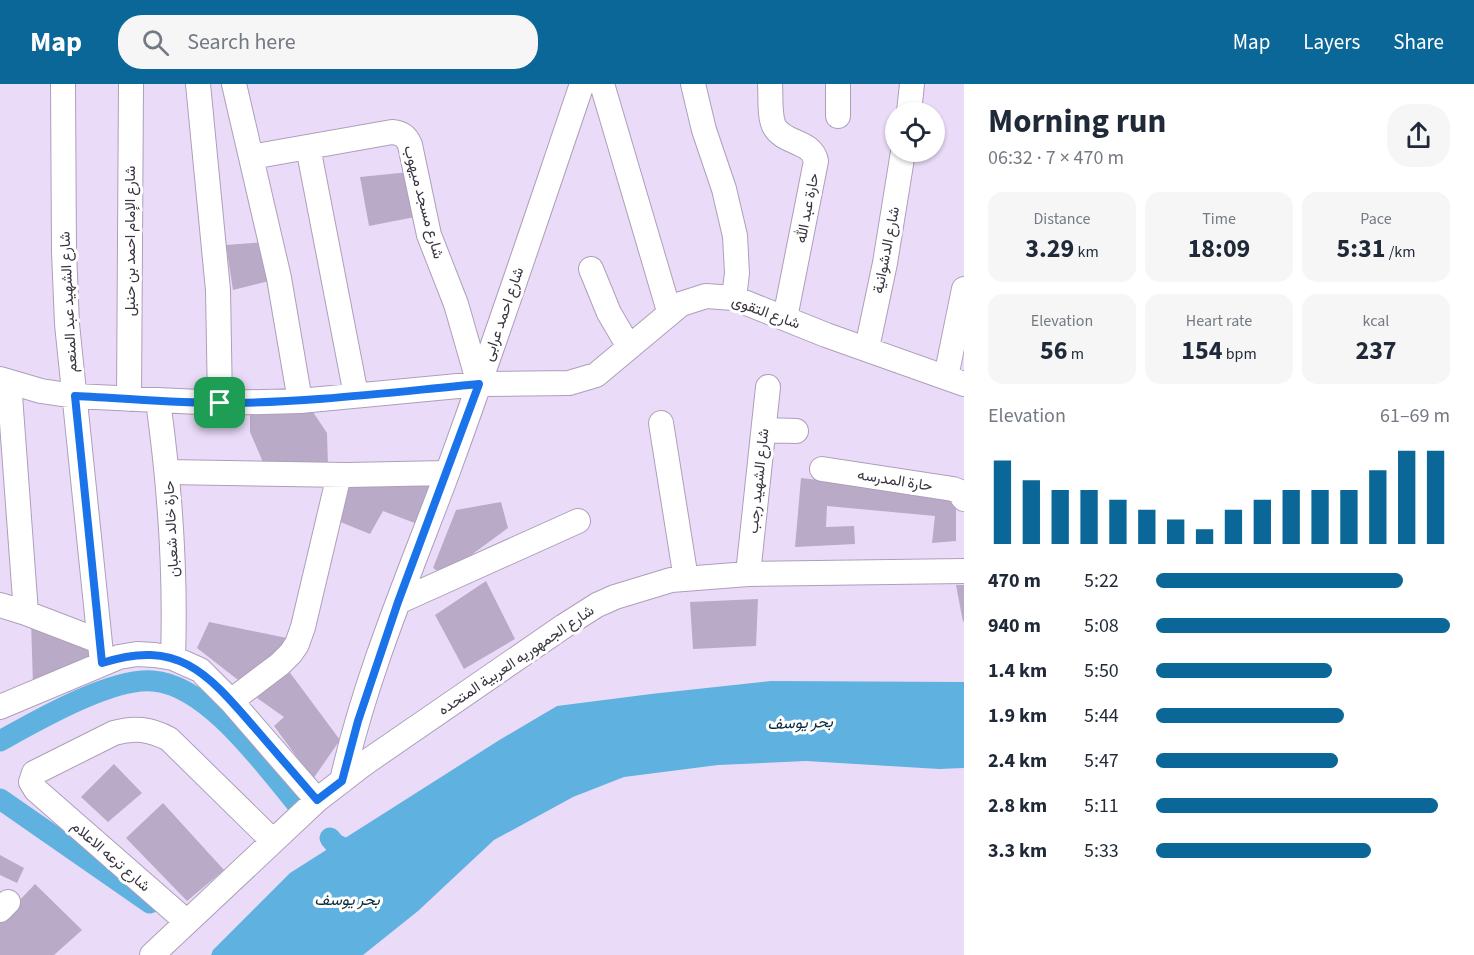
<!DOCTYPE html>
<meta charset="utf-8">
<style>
:root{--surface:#fff;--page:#f6f6f7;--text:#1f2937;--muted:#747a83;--accent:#0a6797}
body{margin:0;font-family:"Source Sans 3",Vazirmatn,sans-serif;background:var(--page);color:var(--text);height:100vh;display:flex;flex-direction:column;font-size:22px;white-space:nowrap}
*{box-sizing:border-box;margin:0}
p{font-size:20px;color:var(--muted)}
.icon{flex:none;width:33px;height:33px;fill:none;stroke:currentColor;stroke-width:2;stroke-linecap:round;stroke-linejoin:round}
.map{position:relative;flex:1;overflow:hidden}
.sheet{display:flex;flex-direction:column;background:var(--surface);width:510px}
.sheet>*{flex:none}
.controls{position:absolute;left:885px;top:18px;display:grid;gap:12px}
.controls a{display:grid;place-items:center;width:60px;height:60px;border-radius:50%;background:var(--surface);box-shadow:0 2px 4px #0004;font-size:30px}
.pin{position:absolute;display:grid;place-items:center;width:51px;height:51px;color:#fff;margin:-26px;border-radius:12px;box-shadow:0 3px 9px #0006}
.round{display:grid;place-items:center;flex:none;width:63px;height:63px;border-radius:24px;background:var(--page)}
.summary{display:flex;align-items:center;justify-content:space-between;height:102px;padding:0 24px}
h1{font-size:33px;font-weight:700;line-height:45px}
.stats{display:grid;grid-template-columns:repeat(3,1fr);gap:9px;height:102px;padding:6px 24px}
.stats div{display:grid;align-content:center;border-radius:15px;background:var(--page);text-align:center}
.stats b{font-size:26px;font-weight:700}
.stats small{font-size:16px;font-weight:400}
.stats p{font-size:16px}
.chart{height:168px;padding:12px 24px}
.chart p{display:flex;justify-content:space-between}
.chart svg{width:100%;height:108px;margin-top:6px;stroke:var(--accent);stroke-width:6}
ul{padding:0 24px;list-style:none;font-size:20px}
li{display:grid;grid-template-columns:96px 72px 1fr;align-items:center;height:45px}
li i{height:15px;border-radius:8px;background:var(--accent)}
header{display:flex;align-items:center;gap:36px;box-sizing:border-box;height:84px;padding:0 30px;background:var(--accent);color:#fff}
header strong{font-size:28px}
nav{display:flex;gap:33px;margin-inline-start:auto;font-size:21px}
.search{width:420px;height:54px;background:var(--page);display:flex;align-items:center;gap:15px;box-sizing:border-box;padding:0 21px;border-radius:24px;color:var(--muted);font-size:22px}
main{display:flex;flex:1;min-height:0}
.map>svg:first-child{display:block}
</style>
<header>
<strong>Map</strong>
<div class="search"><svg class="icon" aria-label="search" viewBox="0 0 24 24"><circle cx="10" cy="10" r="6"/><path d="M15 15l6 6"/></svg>Search here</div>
<nav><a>Map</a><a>Layers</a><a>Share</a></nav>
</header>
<main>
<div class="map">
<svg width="964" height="871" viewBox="0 0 964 871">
<rect width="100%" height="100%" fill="#eadcf9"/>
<!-- water -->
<path fill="#5fb1df" d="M771,597L964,598V684L939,685L806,677L718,681L624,693L573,713L494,756L418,827L363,871H211L213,866L290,789L501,655L557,622L651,610Z"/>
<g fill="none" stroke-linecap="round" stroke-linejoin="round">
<!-- canal -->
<path stroke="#5fb1df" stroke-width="21" d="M0,657C36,637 112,593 153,597C207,601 263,679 296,719
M0,715L150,819
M330,754L335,760L359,772"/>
</g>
<!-- building -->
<path fill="#b9abc7" d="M409,88L420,132L369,142L360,93Z
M264,158L273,196L233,206L226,161Z
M309,322L327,349L328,382L265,383L250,348V325Z
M801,394L956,412V457L932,459L935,432L827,422L826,443L854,442L855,460L795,463Z
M343,398H435L420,441L383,427L370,450L333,435Z
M501,418L508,444L444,491L433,484L456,426Z
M486,497L515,555L464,585L435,531Z
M956,501H964V537L963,538Z
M758,515L756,562L693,565L690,518Z
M31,536L93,558V570L33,602Z
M209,538L292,555L242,599L197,564Z
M288,586L340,656L313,695L274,642L284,633L257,614Z
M114,680L142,709L108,738L81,713Z
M163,719L224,786L187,817L126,754Z
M0,771L24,784L17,799L0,791Z
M35,800L82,846L54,871H0V837Z"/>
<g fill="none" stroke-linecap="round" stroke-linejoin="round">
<defs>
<path id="minor" d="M63,0L64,168L67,240L102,579
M198,0L218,206L220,319
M234,0L279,194L300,317
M602,0L669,227
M693,0L704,46L724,105L735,152L737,189L734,214
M770,0C771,13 769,31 774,42C783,60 812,56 816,77L785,234
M909,28L912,0
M838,32V0
M308,63L356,311
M251,73L392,48C402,49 406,52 410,61L429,151L456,220L479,300
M591,185L609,229L629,263
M867,264L885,179L903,68
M946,293L964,205
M0,295L41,307L75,312L220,319L300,317L479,300L569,299L596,291L681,220L706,212L734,214L826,251L964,300
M9,298L26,529
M129,315L131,0
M158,317C170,403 176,487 173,574
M661,339L686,495
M764,346L796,347
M822,385L953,405L958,407L964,415
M168,388L347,391L447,389
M748,490L768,303
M398,518L578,437
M0,521L26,529L99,557
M231,617L280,580L291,569L297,560L303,543L339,391
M0,623L119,573L137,570L155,571L173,574L200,586L231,617L317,716
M342,697C366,590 410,489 448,387C495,259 538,129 582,0
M0,826L8,818
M187,838L36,706L31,698L34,689L114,649C134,643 150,645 169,655L273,757
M152,871L317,716L365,679L564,542L597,521L615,513L671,496L748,490L964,487"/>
</defs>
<!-- minor casing -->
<use href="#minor" stroke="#ad9fba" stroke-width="26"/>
<!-- minor -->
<use href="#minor" stroke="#fff" stroke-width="24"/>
</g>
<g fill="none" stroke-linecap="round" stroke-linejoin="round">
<defs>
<path id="route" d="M479,300L398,518L358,637L342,697L317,716C296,692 275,667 254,643C208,590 179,554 102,579L75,312C123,314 172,319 220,319C307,319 393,308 479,300Z"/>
</defs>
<!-- route casing -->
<use href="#route" stroke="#fff" stroke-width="12"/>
<!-- route -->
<use href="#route" stroke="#1a73e8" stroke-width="8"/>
</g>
<g text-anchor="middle" stroke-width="6" stroke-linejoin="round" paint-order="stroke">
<!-- street labels -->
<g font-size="15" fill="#3a343f" stroke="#fff">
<text transform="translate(424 118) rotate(75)" y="5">شارع مسجد ميهوب</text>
<text transform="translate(807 124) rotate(-79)" y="5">حارة عبد الله</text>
<text transform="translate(130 157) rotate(-90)" y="5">شارع الإمام احمد بن حنبل</text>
<text transform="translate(886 166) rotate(-79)" y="5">شارع الدشوانية</text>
<text transform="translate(68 218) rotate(-93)" y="5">شارع الشهيد عبد المنعم</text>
<text transform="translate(766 228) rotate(20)" y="5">شارع التقوى</text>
<text transform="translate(503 230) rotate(-71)" y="5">شارع احمد عرابى</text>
<text transform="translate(895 396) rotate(9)" y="5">حارة المدرسه</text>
<text transform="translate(758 397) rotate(-84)" y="5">شارع الشهيد رجب</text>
<text transform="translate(171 445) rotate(-93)" y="5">حارة خالد شعبان</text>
<text transform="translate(516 576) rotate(-34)" y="5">شارع الجمهوريه العربية المتحده</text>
<text transform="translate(111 772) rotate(41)" y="5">شارع ترعه الاعلام</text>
</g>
<!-- water labels -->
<g font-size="16" font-style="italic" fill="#072d40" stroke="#fff">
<text transform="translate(800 638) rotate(-2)" y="6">بحر يوسف</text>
<text x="347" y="821">بحر يوسف</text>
</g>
</g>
</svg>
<div class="controls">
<a><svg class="icon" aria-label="locate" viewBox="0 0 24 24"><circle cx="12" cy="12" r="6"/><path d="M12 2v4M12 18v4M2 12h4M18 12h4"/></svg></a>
</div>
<div class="pin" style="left:220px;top:319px;background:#1e9e55"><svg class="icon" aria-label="arrive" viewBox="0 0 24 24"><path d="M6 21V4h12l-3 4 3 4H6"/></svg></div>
</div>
<section class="sheet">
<div class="summary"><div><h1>Morning run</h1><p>06:32 · 7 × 470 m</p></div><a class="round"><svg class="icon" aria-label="share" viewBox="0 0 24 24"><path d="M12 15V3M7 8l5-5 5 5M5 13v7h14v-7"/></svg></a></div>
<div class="stats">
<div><p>Distance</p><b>3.29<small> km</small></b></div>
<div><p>Time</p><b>18:09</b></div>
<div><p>Pace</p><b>5:31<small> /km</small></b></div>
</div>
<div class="stats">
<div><p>Elevation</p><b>56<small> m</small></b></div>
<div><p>Heart rate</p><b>154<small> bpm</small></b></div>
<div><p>kcal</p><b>237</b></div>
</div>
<div class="chart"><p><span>Elevation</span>61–69 m</p>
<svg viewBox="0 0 160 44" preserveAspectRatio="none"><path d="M5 44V10M15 44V18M25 44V22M35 44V22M45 44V26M55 44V30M65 44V34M75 44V38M85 44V30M95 44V26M105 44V22M115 44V22M125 44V22M135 44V14M145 44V6M155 44V6"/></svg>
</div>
<ul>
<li><b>470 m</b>5:22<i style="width:84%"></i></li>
<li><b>940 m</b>5:08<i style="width:100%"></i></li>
<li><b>1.4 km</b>5:50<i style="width:60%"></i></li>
<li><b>1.9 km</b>5:44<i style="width:64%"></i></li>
<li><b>2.4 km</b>5:47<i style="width:62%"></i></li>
<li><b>2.8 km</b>5:11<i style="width:96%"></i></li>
<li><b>3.3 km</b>5:33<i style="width:73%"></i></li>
</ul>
</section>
</main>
